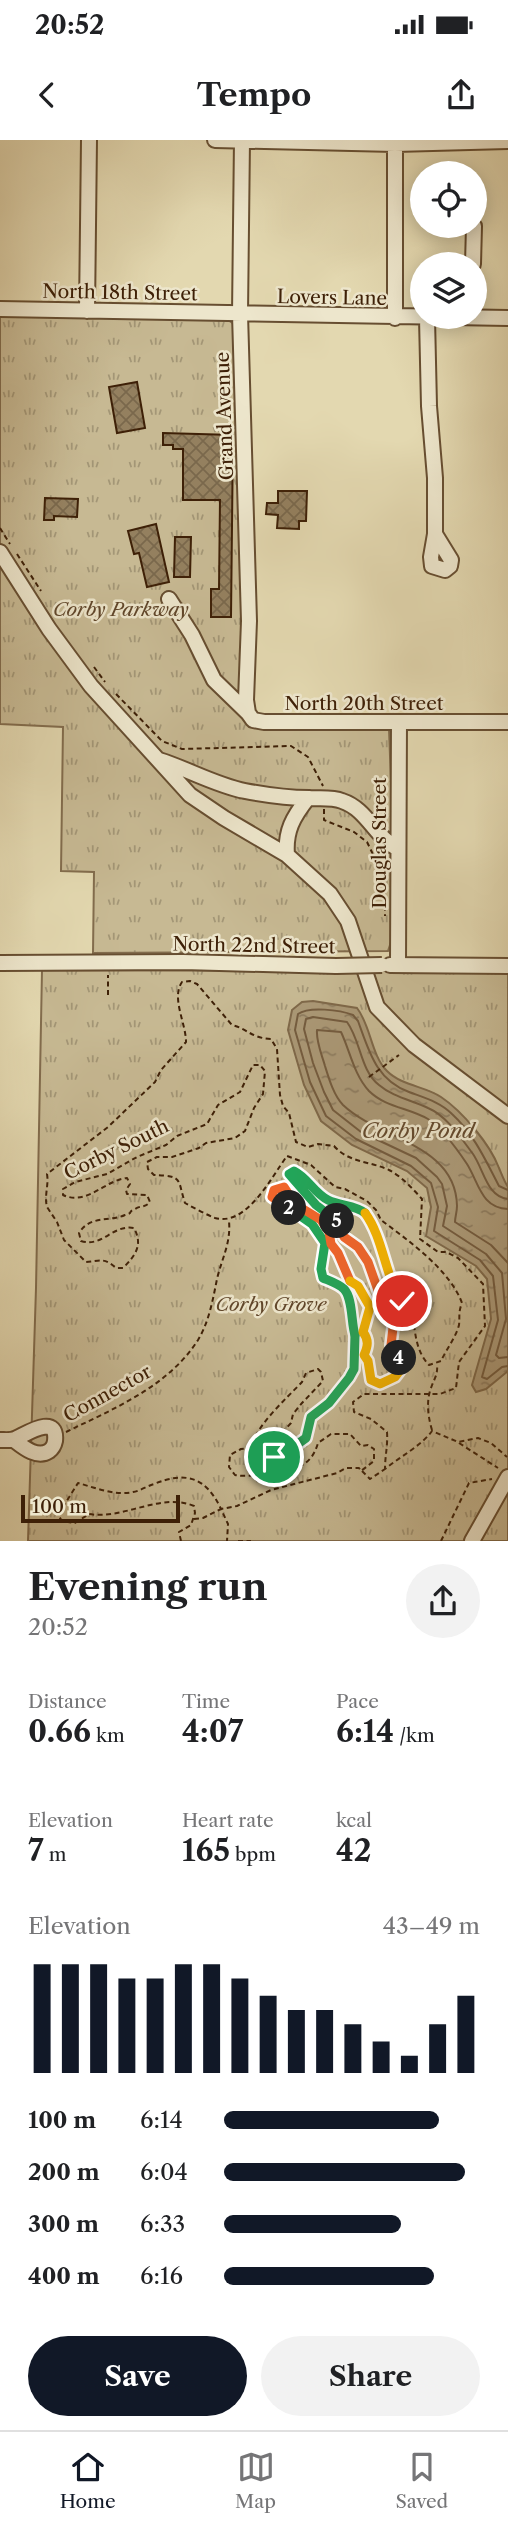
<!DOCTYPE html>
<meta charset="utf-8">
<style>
:root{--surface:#fff;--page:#f2f2f2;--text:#202124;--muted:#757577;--line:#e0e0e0;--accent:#111827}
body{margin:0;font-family:"Libre Caslon Text",serif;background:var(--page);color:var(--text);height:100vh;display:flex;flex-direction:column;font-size:26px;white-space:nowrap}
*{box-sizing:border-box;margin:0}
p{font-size:23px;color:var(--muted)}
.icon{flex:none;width:38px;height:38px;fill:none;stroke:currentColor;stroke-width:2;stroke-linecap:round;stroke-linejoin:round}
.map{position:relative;height:1401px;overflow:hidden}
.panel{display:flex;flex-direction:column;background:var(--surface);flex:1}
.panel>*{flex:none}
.fabs{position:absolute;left:410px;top:21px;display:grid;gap:14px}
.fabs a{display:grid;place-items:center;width:77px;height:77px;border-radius:50%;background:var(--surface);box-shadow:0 4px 18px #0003;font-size:35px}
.scale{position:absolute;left:21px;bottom:18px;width:159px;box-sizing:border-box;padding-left:7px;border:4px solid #3e2007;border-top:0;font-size:19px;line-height:24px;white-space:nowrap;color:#3e2007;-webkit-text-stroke:5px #ede6cc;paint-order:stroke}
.pin{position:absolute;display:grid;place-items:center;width:60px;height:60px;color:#fff;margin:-30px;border:4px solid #fff;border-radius:50%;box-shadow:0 2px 7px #0007}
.km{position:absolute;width:35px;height:35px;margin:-18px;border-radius:50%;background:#222;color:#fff;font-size:19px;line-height:35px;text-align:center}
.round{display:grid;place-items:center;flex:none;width:74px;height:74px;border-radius:37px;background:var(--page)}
.headline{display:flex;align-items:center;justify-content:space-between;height:119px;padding:0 28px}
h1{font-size:38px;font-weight:700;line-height:52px}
.metrics{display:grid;grid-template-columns:repeat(3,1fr);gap:10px;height:119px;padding:7px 28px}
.metrics div{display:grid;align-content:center}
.metrics b{font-size:30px;font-weight:700}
.metrics small{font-size:19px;font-weight:400}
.metrics p{font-size:19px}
.chart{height:196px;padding:14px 28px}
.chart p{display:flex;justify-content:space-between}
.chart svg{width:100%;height:126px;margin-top:7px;stroke:var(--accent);stroke-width:6}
.button{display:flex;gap:14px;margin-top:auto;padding:14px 28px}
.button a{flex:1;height:80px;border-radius:42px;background:var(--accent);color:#fff;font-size:28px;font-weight:700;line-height:80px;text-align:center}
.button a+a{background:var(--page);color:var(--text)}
ul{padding:0 28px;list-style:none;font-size:23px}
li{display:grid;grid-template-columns:112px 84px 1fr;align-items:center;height:52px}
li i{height:18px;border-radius:9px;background:var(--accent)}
.status{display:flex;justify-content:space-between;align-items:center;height:49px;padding:0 35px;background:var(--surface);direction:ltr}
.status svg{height:19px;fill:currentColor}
header{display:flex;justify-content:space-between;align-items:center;height:91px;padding:0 28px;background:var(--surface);font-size:32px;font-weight:700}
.dock{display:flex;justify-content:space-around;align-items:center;height:98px;border-top:2px solid var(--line);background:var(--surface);font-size:19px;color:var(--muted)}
.dock a{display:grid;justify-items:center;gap:4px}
.dock .current{color:var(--accent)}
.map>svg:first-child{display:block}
</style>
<div class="status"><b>20:52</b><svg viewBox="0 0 49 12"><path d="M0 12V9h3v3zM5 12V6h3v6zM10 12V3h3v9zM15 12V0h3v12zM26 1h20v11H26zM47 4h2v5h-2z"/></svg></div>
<header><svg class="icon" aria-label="back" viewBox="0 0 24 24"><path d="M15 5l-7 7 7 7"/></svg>Tempo<svg class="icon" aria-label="share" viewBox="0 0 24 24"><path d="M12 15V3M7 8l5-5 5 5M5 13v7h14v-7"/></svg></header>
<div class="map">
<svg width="508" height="1401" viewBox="0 0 508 1401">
<defs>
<pattern id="park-tufts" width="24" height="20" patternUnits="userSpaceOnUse" patternTransform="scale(1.75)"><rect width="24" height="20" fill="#c7b993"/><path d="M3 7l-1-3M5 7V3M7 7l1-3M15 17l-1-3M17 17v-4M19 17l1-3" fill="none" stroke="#a39676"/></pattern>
<pattern id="water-ripples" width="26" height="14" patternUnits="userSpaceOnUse" patternTransform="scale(1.75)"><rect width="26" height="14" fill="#ab9977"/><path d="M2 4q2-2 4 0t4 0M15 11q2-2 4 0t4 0" fill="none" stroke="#8d7c60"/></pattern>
<pattern id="building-cross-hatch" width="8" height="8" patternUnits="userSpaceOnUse" patternTransform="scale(1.75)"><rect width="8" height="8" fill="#94805f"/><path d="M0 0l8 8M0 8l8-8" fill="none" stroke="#7a684c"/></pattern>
</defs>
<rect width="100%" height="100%" fill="#e3d8b0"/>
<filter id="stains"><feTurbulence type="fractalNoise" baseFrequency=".00286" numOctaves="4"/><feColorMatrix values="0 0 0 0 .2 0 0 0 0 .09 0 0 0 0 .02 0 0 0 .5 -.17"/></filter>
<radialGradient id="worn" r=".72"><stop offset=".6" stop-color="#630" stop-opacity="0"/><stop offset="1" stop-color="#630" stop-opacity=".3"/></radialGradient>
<!-- park -->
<path fill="url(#park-tufts)" stroke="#826c4d" stroke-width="2" d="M0,176L228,180L234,184L244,489L243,577L389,589L392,669V799L388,811L93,813L94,732L61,731L63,587L0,584Z
M42,830L508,831V1401H28L36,1148Z"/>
<!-- water -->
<path fill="url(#water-ripples)" stroke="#7f694a" stroke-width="2" d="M313,861L357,868C371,886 371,915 387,931C402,946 425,946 441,957C462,971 490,1004 499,1028C502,1035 504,1041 508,1047V1231L486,1249L476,1252L472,1245L491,1179L487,1139L476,1126L426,1096L431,1067L427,1048L407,1031L352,1005L321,981L304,945L288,890L292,870L302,862Z"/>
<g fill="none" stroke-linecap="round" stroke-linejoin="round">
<!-- shore -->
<path stroke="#745c3f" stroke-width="2" d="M508,1050L499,1046C486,1021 474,994 452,974C440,962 425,958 409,952C376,940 369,911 358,881L353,875C340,870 309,866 298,874L295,890L310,942L326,976L356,999L411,1026L431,1043L438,1067L434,1091L480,1120L493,1136L498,1180L482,1237L487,1239L502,1227L508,1226
M508,1059C487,1057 484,1030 473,1014C461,998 447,976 428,968C411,960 393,957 379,945C360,930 361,901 347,882L313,877L306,879L304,889L313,923L324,952L333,970L361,992L416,1018L437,1037L442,1044L447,1066L443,1086L486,1114L502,1133L506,1179L496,1215L499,1218L508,1217
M508,1069C481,1068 479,1043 467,1024C457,1009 443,989 428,979C409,968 385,967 369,951C354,935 350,911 341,892L317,890C316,902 322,915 325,926C329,939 334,956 343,965C380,1000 456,1004 457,1066C457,1072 455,1077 455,1082L491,1105L508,1123"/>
</g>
<!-- building -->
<path fill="url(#building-cross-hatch)" stroke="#3e2007" stroke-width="2" d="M137,242L145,288L117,293L109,247Z
M163,293L233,295L231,477H211V449H219L220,360H183V309H173V305H163Z
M278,351H307L306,381H299V389L277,388L278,375L266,374L267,363H278Z
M45,358L78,359L77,377L54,376V380H44Z
M156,384L169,442L147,447L139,413L134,414L128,391Z
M175,397H191L190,437H174Z"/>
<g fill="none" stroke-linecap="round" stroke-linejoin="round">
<defs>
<path id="minor" d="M215,0L395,4L508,1
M242,0L240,174L249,481L246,560L248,573L253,580L264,582H508
M473,124L474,86
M0,169L508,178
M87,171L89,0
M395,178V0
M427,178L429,266L435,338V394
M435,394L451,420L450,426L445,430L432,426L431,417Z
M0,412L49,489L91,546L190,655L224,678L287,715L330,754L348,781L377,867L414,905L508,976
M169,459L192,495L214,540L248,573
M159,620C188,629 215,645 245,651C266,655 288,658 309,658C320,659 332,657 342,661C367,669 375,697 398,709
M287,715C285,691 293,677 308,658
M0,823L183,822L336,826
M390,825L508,826
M398,825L399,582
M0,1300C6,1300 12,1301 17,1298C26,1294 58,1273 55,1301C54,1306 53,1308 49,1311C37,1319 23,1307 14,1300
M472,1401L508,1337"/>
</defs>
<!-- minor casing -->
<use href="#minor" stroke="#674e31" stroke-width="18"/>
<!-- path -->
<path stroke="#3e2007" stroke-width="2" stroke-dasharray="5 3.5" stroke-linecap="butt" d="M0,388L10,404
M17,414L41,451
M94,527L105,542
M116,554L162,601L182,609L291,606L308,617L323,646
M324,669V680L354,692L367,702L385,739V776
M108,855V835
M369,937L399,915
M432,1290C428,1277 426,1261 431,1248C434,1239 438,1235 437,1225
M66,1292C113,1269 168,1247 198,1200C209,1182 213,1159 217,1139C222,1118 231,1103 229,1081
M459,1303L498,1328
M362,1331L370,1339L385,1329
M194,1379L203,1378L221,1369L228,1384L227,1401
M181,1401L179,1392L191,1385L195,1373L194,1366C160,1352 124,1380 89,1374L75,1383L62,1381L58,1375L78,1343C96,1348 115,1356 133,1352C140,1351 147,1346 154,1344C186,1331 206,1337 221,1369L237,1366L271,1350L337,1333L346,1328H359L361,1331L374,1321V1309L368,1305L361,1306L350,1294H331L318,1303C311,1327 296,1329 274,1331C259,1332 253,1338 235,1335L229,1327L230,1315L241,1309L252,1308C253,1288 288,1257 302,1242L306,1233L318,1229L321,1232L323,1241L302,1263L293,1274L291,1283L273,1303L271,1312L274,1316H281L306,1298L311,1277L329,1263L354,1229L355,1195L351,1183L349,1157L344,1148L323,1138L321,1129L325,1103L312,1084L272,1057L274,1050L278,1047L287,1050L295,1064L321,1080L329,1092L331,1104L338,1113L350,1142L358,1146L370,1167L363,1192C369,1200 368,1206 364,1215L368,1221L371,1240L380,1244L395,1237L401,1229L399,1218L391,1205L394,1179L385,1170L368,1122L358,1106L344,1097L337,1081L316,1065L289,1034L294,1031C306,1037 310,1049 321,1056C334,1064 351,1063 361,1070C376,1080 387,1131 394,1149C398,1158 410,1166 412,1175C416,1193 415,1210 429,1225L441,1221C446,1210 456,1197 459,1185C460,1176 458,1173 462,1163C450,1130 409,1101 381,1080L376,1070L367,1061L345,1049L335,1047L311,1025L287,1016C272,1036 247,1087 215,1078C205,1074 194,1068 185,1063C177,1039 184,1036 154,1035L148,1029L147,1022L157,1017H172L199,1008L206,1003L235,998L245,991L254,968L263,954L265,931L260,925H253L240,952L218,965L207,984L177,996L166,1005L137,1017L107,1034L75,1042L63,1049V1055C87,1066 105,1040 127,1038L130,1044L126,1050L127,1054L147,1055L150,1062C145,1068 141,1065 135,1069C126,1073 135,1072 125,1075C109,1082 90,1075 79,1093L81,1101C102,1108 113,1084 134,1088C143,1105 136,1115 123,1128H116C104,1117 100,1121 86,1122L64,1100L57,1082L47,1067C44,1056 49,1045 47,1034L108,987L155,942L161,930L186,902C186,883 171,858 182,842L190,841L197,844L232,885C248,889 251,898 271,899L277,909L280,955L283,966L289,973L296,1002L308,1007L318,1004L334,1006C349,1023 370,1021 389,1030C401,1036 413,1049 422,1059L420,1099L438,1112H446L458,1118L483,1144L485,1186L459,1222L456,1248L440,1254H364L353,1262L354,1272L371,1279L387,1292C388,1305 385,1316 385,1329C401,1316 421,1306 432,1291L458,1302L478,1298L491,1303L507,1317
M238,1401H251
M441,1401L469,1343L492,1339"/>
<!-- minor -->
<use href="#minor" stroke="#ede6cc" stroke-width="14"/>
<defs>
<path id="minor-bridge" d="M336,826L382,825"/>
</defs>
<!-- minor-bridge casing -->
<use href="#minor-bridge" stroke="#674e31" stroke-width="18" stroke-linecap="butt"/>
<!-- minor-bridge -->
<use href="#minor-bridge" stroke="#ede6cc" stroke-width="14"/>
</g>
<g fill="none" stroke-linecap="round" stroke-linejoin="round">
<defs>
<path id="split-1" d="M274,1317L281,1316L306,1298L311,1277L329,1263L349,1238L354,1229L355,1195"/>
<path id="split-2" d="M289,1068L312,1084L325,1103L321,1129L323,1138C330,1141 339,1144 344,1149C353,1158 351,1183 355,1195"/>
<path id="split-3" d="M289,1068L272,1057L274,1050L284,1047L295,1064L321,1080L329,1092L331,1104L338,1113L350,1141"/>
<path id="split-4" d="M350,1141L358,1146L370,1167L363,1192C369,1200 368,1206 364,1215L368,1221L371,1240L380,1244L395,1237L401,1229L399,1218"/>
<path id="split-5" d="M337,1081L344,1097L358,1107L368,1122L385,1170L394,1179L391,1205L399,1218"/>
<path id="split-6" d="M337,1081L316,1065L289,1034L294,1031C308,1038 314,1053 328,1060C340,1066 355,1065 365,1073"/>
<path id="split-7" d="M365,1073C384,1099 384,1135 402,1161"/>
</defs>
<!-- split-1 casing -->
<use href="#split-1" stroke="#fff" stroke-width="14"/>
<!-- split-2 casing -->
<use href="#split-2" stroke="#fff" stroke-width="14"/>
<!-- split-3 casing -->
<use href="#split-3" stroke="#fff" stroke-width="14"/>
<!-- split-4 casing -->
<use href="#split-4" stroke="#fff" stroke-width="14"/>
<!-- split-5 casing -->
<use href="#split-5" stroke="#fff" stroke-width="14"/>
<!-- split-6 casing -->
<use href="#split-6" stroke="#fff" stroke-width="14"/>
<!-- split-7 casing -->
<use href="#split-7" stroke="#fff" stroke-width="14"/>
<!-- split-1 -->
<use href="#split-1" stroke="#22a559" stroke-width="9"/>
<!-- split-2 -->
<use href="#split-2" stroke="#22a559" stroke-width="9"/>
<!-- split-3 -->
<use href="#split-3" stroke="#f0652b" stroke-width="9"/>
<!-- split-4 -->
<use href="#split-4" stroke="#f5b400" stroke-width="9"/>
<!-- split-5 -->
<use href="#split-5" stroke="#f0652b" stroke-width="9"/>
<!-- split-6 -->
<use href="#split-6" stroke="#22a559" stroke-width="9"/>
<!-- split-7 -->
<use href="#split-7" stroke="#f5b400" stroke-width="9"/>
</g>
<g text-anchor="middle" stroke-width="5" stroke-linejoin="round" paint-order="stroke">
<!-- street labels -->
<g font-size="19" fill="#3e2007" stroke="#ede6cc">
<text transform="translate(120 152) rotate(1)" y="7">North 18th Street</text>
<text transform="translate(332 157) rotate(1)" y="7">Lovers Lane</text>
<text transform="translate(224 276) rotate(-92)" y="7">Grand Avenue</text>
<text x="364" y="570">North 20th Street</text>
<text transform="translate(379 703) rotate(-90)" y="7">Douglas Street</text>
<text transform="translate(254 805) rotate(1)" y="7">North 22nd Street</text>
<text transform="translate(116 1009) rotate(-26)" y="7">Corby South</text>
<text transform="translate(107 1253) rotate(-29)" y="7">Connector</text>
</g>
<!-- park labels -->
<g font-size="19" font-style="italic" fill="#60462a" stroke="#ede6cc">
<text x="121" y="476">Corby Parkway</text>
<text x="271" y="1171">Corby Grove</text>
</g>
<!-- water labels -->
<g font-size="21" font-style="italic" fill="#644a2e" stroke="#ede6cc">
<text x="418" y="998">Corby Pond</text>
</g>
</g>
<rect width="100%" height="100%" filter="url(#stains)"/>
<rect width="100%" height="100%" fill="url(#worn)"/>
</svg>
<div class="fabs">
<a><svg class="icon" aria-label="locate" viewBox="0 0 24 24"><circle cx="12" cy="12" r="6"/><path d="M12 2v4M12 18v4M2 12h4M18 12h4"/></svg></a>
<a><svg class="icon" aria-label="layers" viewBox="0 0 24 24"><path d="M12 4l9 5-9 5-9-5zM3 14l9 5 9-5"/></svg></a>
</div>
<div class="scale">100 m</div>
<div class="pin" style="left:274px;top:1317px;background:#1e9e55"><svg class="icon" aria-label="arrive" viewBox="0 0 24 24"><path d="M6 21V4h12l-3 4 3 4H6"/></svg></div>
<div class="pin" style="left:402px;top:1161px;background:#d93025"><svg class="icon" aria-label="check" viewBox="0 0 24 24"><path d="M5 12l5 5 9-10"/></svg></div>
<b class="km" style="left:289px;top:1068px">2</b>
<b class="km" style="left:399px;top:1218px">4</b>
<b class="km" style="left:337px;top:1081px">5</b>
</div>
<section class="panel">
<div class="headline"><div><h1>Evening run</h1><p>20:52</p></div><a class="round"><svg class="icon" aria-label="share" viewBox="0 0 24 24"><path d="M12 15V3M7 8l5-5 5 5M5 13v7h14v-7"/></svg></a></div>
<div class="metrics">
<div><p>Distance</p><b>0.66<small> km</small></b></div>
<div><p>Time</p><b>4:07</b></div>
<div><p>Pace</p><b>6:14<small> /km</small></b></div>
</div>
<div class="metrics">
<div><p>Elevation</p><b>7<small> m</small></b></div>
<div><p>Heart rate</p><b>165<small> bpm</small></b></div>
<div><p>kcal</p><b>42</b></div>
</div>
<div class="chart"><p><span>Elevation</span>43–49 m</p>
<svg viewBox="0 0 160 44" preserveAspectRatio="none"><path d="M5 44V6M15 44V6M25 44V6M35 44V11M45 44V11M55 44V6M65 44V6M75 44V11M85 44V17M95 44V22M105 44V22M115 44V27M125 44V33M135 44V38M145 44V27M155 44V17"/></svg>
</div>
<ul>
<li><b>100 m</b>6:14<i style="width:84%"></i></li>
<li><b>200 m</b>6:04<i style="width:94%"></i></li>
<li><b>300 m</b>6:33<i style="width:69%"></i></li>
<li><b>400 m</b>6:16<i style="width:82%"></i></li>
</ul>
<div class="button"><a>Save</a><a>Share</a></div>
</section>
<nav class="dock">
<a class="current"><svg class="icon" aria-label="home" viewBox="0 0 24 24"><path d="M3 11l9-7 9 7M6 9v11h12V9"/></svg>Home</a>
<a><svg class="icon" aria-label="map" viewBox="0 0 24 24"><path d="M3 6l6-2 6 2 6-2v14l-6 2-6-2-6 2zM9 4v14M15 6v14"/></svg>Map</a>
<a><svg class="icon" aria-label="saved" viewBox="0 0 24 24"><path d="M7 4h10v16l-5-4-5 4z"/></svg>Saved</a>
</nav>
